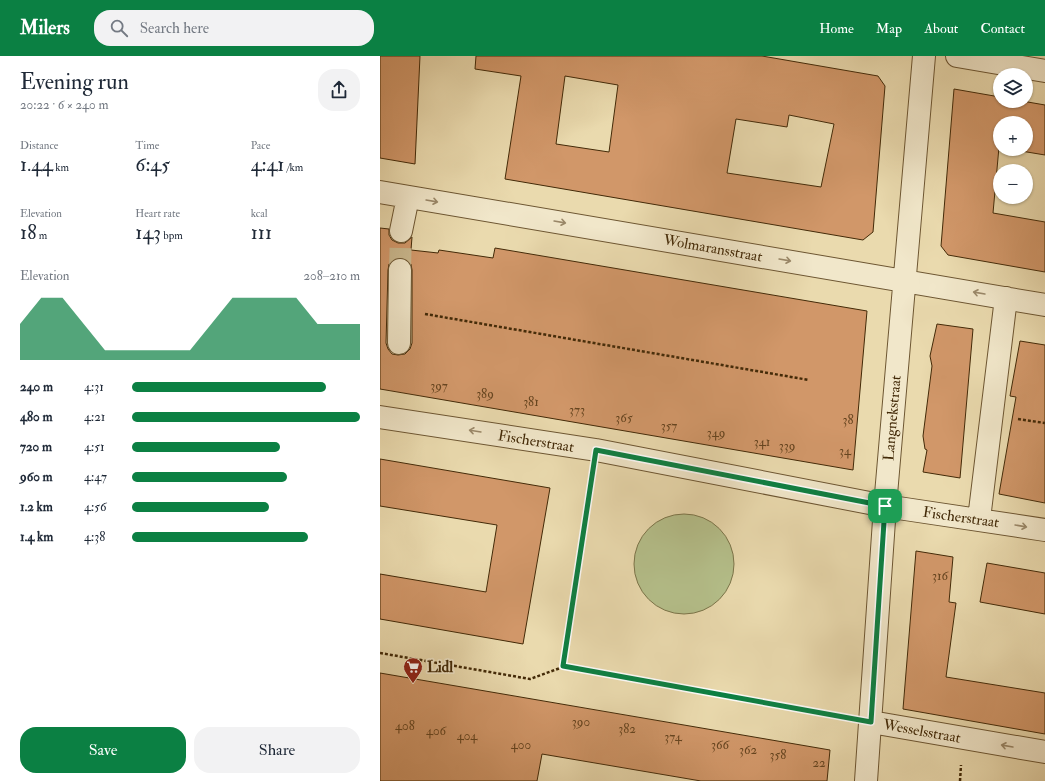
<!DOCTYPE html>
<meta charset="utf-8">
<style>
:root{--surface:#fff;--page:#f2f2f3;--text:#1f2937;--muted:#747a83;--accent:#0b8043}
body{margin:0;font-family:"IM FELL Double Pica",serif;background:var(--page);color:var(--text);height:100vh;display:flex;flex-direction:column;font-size:15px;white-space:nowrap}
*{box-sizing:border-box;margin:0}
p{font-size:13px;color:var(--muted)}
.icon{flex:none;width:22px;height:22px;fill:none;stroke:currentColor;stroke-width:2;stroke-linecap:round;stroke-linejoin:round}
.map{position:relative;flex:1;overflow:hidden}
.details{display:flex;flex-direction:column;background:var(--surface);width:380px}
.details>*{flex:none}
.fabs{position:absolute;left:613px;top:12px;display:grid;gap:8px}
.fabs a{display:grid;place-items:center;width:40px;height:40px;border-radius:50%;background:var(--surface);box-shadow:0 1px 3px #0004;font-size:20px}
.pin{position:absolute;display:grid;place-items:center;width:34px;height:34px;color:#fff;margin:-17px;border-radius:8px;box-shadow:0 2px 6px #0006}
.round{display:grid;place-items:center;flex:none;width:42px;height:42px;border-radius:16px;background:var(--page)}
.overview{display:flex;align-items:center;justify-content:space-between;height:68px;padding:0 20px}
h1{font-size:22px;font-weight:600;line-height:30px}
.figures{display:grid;grid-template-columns:repeat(3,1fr);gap:6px;height:68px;padding:4px 20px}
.figures div{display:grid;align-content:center}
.figures b{font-size:20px;font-weight:600}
.figures small{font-size:11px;font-weight:400}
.figures p{font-size:11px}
.chart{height:112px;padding:8px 20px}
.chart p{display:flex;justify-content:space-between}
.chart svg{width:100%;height:72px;margin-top:4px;fill:var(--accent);opacity:.7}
.action{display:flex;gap:8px;margin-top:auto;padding:8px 20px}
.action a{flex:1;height:46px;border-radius:16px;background:var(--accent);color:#fff;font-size:16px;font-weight:600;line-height:46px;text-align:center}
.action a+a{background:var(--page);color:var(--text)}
ul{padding:0 20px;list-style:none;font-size:13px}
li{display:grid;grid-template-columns:64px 48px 1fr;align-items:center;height:30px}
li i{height:10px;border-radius:5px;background:var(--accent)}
header{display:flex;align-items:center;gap:24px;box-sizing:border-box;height:56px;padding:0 20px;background:var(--accent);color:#fff}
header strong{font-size:19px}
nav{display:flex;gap:22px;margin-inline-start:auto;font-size:14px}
.search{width:280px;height:36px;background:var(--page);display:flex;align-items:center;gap:10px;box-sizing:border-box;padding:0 14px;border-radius:16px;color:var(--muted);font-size:15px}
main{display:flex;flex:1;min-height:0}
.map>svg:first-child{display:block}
</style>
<header>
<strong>Milers</strong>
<div class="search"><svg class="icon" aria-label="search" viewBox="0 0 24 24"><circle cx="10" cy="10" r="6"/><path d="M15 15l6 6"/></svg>Search here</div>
<nav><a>Home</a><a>Map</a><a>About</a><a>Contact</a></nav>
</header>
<main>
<section class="details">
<div class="overview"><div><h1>Evening run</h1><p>20:22 · 6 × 240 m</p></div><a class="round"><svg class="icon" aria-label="share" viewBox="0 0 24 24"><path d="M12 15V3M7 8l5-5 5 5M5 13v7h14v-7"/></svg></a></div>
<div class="figures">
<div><p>Distance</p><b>1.44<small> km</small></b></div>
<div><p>Time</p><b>6:45</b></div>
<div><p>Pace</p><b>4:41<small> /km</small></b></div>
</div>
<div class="figures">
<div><p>Elevation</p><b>18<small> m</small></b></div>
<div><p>Heart rate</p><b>143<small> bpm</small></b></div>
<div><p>kcal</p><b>111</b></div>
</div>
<div class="chart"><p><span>Elevation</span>208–210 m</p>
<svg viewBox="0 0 160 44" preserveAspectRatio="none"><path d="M0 44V22L10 6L20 6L30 22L40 38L50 38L60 38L70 38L80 38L90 22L100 6L110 6L120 6L130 6L140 22L150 22L160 22V44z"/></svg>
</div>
<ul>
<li><b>240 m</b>4:31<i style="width:85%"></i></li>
<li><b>480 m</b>4:21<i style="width:100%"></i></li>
<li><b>720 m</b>4:51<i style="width:65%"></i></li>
<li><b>960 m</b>4:47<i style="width:68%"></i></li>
<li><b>1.2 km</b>4:56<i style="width:60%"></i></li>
<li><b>1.4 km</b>4:38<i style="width:77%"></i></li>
</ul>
<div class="action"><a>Save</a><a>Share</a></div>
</section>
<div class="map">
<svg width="665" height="725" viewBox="0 0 665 725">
<rect width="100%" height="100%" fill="#eadaae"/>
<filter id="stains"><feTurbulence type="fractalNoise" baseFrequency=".005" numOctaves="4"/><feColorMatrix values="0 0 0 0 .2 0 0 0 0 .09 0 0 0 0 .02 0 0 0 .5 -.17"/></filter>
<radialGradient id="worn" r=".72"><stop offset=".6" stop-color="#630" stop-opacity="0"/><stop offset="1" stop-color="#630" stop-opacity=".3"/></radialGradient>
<!-- green -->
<path fill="#b5c08b" stroke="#7c754a" d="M254 508a50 50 0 1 1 100 0a50 50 0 1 1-100 0Z"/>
<!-- building -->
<path fill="#d19769" stroke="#432a08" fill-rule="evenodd" d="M0,0H40L35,108L0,102Z
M96,0H382L498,20L505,30L493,176L483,184L125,123L141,20L95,13ZM185,20L238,29L229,96L176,88ZM409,59L454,68L441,131L347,117L356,63L407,71Z
M574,33L620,41V45H642L665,49V99L629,93H646V67H620V92L619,91L613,157L665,166V216L568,199L561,190Z
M0,172L9,173V179L12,184L18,187H25L32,181L31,194L58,197L59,194L113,202L115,192L487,255L473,414L0,333ZM21,202L27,204L31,208L32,214V287L30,293L25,298L18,299L12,298L8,293L6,287L8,214L9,208L14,203Z
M557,268L593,273L580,422L543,416L547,394L545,393L543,380L552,310L550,300Z
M640,285L665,289V447L619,438L636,341L630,340Z
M0,403L170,432L143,588L0,563V518L106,536L117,469L0,450Z
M536,495L573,501L569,546L576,547L566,621L665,637V678L523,653Z
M607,507L665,517V558L600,546Z
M0,617L450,694L447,725H321L162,698L157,725H0Z"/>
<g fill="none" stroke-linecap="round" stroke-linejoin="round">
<!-- minor-tunnel -->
<path stroke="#c9b78d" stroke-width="22" stroke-dasharray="22 11" stroke-linecap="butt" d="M20,214L21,175"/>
<defs>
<path id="minor" d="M577,0L665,15
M0,136L665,249
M21,175L28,141
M19,287L20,214
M0,361L216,394L505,450L665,474
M599,463L626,242
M491,666L665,696
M486,725L505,450L544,0"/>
</defs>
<!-- minor casing -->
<use href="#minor" stroke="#6d5632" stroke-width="24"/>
<!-- path -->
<path stroke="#432a08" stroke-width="2.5" stroke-dasharray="3 2" stroke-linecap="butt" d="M45,258L429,324
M638,363L665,367
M0,597L150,623L183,611L465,661
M183,611L212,420
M580,725L581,709"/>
<!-- minor -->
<use href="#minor" stroke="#f1e7ca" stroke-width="22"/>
</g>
<!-- one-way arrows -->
<defs><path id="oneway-shaft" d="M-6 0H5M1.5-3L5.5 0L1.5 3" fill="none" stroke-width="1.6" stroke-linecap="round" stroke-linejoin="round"/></defs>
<g stroke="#9a8869">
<use href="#oneway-shaft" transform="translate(52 145) rotate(10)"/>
<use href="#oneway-shaft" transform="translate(180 166) rotate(10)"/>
<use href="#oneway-shaft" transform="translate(405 204) rotate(10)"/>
<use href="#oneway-shaft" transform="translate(599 237) rotate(-170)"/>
<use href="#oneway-shaft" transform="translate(95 375) rotate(-171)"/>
<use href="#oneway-shaft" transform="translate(641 470) rotate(10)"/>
<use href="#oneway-shaft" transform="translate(627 690) rotate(-170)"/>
</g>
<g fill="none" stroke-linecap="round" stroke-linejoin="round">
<defs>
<path id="route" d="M216,394L505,450L491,666L183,610Z"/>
</defs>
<!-- route casing -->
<use href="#route" stroke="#fff" stroke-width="8"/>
<!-- route -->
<use href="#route" stroke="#0b8043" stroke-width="5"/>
</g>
<!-- icons -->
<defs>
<symbol id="supermarket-pin" viewBox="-11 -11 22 30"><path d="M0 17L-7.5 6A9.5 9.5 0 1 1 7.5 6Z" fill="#8f2418" stroke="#f1e7ca"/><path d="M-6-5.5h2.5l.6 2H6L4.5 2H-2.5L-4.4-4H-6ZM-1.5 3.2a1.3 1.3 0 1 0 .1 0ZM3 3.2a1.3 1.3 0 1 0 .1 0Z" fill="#fff"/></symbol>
</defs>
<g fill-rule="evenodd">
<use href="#supermarket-pin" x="22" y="600" width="22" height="30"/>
</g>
<g text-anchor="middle" stroke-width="3.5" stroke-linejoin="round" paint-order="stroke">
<!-- number labels -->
<g font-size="13" fill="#664520">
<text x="59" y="334">397</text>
<text x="105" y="342">389</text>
<text x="151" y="350">381</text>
<text x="197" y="358">373</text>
<text x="244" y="366">365</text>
<text x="468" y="368">38</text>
<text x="289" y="374">357</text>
<text x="336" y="381">349</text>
<text x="382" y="390">341</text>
<text x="407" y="394">339</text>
<text x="465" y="399">34</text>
<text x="560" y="524">316</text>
<text x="201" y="670">390</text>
<text x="25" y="674">408</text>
<text x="247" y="677">382</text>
<text x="56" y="679">406</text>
<text x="87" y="684">404</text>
<text x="293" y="685">374</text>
<text x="141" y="693">400</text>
<text x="340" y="693">366</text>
<text x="368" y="698">362</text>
<text x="398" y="703">358</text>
<text x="439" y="711">22</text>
</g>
<!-- street labels -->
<g font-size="15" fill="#432a08" stroke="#f1e7ca">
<text transform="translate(333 192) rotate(10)" y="5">Wolmaransstraat</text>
<text transform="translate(512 362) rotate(-85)" y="5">Langnekstraat</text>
<text transform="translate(156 385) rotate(9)" y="5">Fischerstraat</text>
<text transform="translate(581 461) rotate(8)" y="5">Fischerstraat</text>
<text transform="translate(542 675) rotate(10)" y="5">Wesselsstraat</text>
</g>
<!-- poi labels -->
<g font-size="15" font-weight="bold" fill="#432a08" stroke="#f1e7ca" text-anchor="start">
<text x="47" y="616">Lidl</text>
</g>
</g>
<rect width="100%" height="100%" filter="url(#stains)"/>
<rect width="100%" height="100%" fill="url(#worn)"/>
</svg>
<div class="fabs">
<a><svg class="icon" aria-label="layers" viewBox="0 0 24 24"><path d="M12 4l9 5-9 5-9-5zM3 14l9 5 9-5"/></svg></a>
<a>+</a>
<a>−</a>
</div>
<div class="pin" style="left:505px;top:450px;background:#1e9e55"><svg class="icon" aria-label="arrive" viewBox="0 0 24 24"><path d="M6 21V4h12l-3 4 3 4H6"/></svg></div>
</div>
</main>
